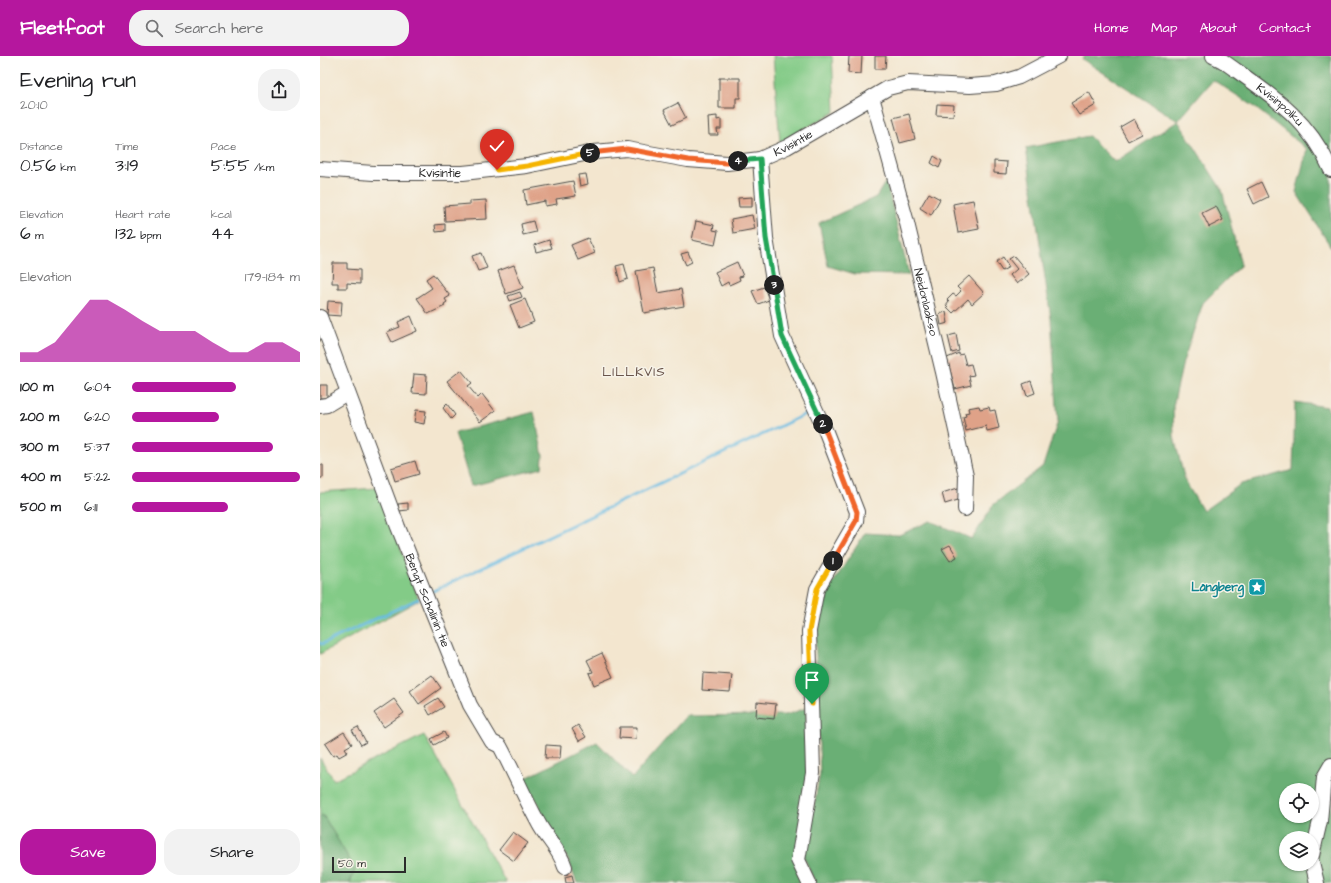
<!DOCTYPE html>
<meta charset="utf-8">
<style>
:root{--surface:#fff;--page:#f2f2f2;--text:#202124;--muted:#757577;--accent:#b5179e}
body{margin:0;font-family:"Architects Daughter",sans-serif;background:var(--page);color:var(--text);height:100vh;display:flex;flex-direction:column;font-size:15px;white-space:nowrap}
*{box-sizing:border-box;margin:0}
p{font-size:13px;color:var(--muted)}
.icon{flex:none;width:22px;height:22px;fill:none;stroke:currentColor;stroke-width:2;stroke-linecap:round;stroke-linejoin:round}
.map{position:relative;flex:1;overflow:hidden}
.side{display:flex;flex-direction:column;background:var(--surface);width:320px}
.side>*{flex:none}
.tools{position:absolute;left:959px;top:727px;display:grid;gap:8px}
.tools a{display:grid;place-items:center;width:40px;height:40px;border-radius:50%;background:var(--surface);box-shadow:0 1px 3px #0004;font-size:20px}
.scale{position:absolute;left:12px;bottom:10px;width:74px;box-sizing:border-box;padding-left:4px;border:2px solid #2b2b2b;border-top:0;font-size:11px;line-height:14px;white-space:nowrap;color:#2b2b2b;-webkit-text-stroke:3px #f7f3e8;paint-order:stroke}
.pin{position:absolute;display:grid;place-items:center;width:34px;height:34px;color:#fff;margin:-41px -17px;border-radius:50% 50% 50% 0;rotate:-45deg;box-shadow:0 0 4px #0007}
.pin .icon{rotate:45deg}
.km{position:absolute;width:20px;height:20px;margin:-10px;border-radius:50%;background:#222;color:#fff;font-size:11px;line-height:20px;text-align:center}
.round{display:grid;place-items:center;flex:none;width:42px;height:42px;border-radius:16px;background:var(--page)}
.headline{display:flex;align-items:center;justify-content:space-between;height:68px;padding:0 20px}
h1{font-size:22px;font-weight:600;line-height:30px}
.figures{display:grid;grid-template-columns:repeat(3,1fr);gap:6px;height:68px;padding:4px 20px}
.figures div{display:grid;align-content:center}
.figures b{font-size:17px;font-weight:600}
.figures small{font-size:11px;font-weight:400}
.figures p{font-size:11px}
.chart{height:112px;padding:8px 20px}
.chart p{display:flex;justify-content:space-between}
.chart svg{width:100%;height:72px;margin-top:4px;fill:var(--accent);opacity:.7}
.primary-button{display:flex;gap:8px;margin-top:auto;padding:8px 20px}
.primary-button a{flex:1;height:46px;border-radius:16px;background:var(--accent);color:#fff;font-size:16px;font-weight:600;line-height:46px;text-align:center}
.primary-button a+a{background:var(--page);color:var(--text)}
ul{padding:0 20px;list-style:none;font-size:13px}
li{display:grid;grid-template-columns:64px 48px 1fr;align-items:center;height:30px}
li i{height:10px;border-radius:5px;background:var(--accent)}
header{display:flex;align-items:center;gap:24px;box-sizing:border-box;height:56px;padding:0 20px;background:var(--accent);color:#fff}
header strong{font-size:19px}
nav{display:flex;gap:22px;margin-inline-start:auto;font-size:14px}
.search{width:280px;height:36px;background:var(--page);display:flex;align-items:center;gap:10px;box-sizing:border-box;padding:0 14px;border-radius:16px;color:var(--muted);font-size:15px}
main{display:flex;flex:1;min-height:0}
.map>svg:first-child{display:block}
</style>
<header>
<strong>Fleetfoot</strong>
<div class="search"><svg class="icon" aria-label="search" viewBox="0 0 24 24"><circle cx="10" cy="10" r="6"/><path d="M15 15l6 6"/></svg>Search here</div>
<nav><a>Home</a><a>Map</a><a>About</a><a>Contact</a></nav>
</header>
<main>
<section class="side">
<div class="headline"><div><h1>Evening run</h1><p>20:10</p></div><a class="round"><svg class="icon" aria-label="share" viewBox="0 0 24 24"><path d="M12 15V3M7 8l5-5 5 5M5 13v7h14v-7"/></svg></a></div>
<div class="figures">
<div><p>Distance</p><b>0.56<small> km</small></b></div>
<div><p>Time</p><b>3:19</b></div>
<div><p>Pace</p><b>5:55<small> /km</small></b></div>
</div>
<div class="figures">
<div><p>Elevation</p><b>6<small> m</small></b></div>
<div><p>Heart rate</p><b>132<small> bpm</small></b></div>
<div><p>kcal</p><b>44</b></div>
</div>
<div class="chart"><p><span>Elevation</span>179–184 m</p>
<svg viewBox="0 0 160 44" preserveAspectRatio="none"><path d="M0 44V38L10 38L20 32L30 19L40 6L50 6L60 12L70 19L80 25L90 25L100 25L110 32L120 38L130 38L140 32L150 32L160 38V44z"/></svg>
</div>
<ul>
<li><b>100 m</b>6:04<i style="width:62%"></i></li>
<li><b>200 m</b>6:20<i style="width:52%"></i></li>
<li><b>300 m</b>5:37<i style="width:84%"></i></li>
<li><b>400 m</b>5:22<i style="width:100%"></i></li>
<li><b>500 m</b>6:11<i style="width:57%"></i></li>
</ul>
<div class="primary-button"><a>Save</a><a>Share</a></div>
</section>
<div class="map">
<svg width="1011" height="827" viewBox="0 0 1011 827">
<rect width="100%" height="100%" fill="#f7f3e8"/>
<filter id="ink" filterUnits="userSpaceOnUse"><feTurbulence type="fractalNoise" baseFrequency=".025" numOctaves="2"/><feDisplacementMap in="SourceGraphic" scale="8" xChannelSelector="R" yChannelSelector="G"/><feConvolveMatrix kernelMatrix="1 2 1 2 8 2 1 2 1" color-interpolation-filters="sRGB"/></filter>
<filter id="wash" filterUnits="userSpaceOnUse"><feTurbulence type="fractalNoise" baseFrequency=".012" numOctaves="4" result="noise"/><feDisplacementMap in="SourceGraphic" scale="16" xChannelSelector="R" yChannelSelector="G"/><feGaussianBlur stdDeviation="0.9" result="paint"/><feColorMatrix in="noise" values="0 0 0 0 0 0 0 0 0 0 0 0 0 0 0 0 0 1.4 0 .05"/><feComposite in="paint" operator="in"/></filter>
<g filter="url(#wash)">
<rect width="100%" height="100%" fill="#f3e6cf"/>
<!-- green -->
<path fill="#83cb87" stroke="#577b59" d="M453,0H512L515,56L460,86Z
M57,432L78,485L99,544L0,598V436Z
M104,679L186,827H30L35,813L3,759L0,761V702L14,724Z"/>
<!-- forest -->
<path fill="#6aaf74" stroke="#4a6d50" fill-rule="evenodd" d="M765,0H1011V191L976,136L987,93L932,49L893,24L858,65L902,134L921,209L883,247L863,306L853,350L854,381L865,425L883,455L921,428L973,414L975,346L1007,351L1011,359V827H495L484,801L500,718L495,572L511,530L545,477L579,479L610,465L652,483L673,449L723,410L738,365L731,263L706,92L769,80L795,106L858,65L762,3ZM966,734H992V760H966ZM966,782H992V808H966Z
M566,125L589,219L535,218L508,210L499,167L556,141Z
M214,356L223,400L222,412L151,430L135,377Z
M486,652L487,718L482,827H257L248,804L204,723L277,686L312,722L366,660L466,659Z
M3,759L35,813L30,827H0V761Z"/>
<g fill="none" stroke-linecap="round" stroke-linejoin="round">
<!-- stream -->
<path stroke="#64b9e1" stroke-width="3" d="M113,535L488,357
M0,587L2,588L98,543"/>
</g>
<g id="blocks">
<!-- building -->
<path fill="#dfa288" d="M529,0H542L541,18L528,17Z
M555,0H566L565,13H555Z
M399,22H420V42H416V52H399Z
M769,36L776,49L759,59L751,47Z
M358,47L366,62L352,69L344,54Z
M617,48L634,49L633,60L616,59Z
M589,58L595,83L580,87L573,62Z
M397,60V64L401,63V73H397L398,79H389L388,61Z
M814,63L822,78L808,85L800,71Z
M614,100L622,105L619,112L611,107Z
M674,105L687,106L686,118L674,117Z
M266,118L268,128L260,130L258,119Z
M253,125L256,140L236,143L237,148L225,150V145L206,149L204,134Z
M941,126L948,141L934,148L927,133Z
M609,137L620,143L611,159L600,152Z
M432,141V151H419L418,142Z
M166,144L167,163L125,165L124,150L150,148V145Z
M653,144L659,173L638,177L633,148Z
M896,150L903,164L889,171L882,157Z
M432,159L435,173L413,177L411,163Z
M213,165L216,176L203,179L201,168Z
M376,165L394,169L393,174L398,175L395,189L372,184Z
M125,168V175L116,176L115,169Z
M268,182L275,197L258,204L251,189Z
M229,184L232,192L216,196L214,189Z
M368,196L372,206L366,209L361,198Z
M161,197L167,212L158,215L152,200Z
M694,200L709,218L697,228L690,219L697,213L689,203Z
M683,201L689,211L682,215L676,206Z
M417,206L423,220L419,221L420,224L409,229L408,226L401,230L395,216Z
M13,207H27V213L40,214V228L27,227V232H18V227H12Z
M304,208L308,223L300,226L296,210Z
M194,209L203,232L186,238L178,215Z
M333,212L338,237L361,233L364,250L324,257L316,215Z
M113,218L130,240L125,243L127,246L124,248L125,250L108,258L97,242L112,232L106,223Z
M649,220L664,237L652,248L648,243L633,257L626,250L629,246L627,244L633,238L636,240L641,235L637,231Z
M444,231L449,244L438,248L432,235Z
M200,236L202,241L190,245L188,240Z
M205,243L214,266L199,272L190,249Z
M8,245L22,246L21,260L7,259Z
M626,256L628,267L621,269L619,258Z
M91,260L97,275L72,286L67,276L80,271L78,266Z
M636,278L639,295L632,297L628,280Z
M639,297V299L643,298L646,309L651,308L654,319L649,320L651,329L635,333L627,302Z
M141,314L152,327L148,330L158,342L162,338L175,355L160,366L127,325Z
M94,318L107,319L106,338L92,337Z
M711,325L715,337L707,340L703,328Z
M0,329H7V342H0Z
M127,348L135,359L131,363L123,352Z
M659,350L660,353L669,351L670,355L675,354L679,372L667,375L666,370L646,375L643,361L646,360L645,357L649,356L648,352Z
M96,354L106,355L104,368L94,366Z
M95,405L99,418L75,425L71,412Z
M0,409H3V422H0Z
M638,432L641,443L625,448L622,437Z
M88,447V454L79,455L78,448Z
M630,489L637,501L630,505L622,493Z
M282,597L293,621L274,629L269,617L273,616L267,604Z
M383,617L412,619L410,636L382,634Z
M112,619L121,632L99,648L90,635Z
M118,642L124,651L110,659L105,650Z
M74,643L84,657L64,671L54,657Z
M437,646L456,648L454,663L436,661Z
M258,669L266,681L259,685L252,673Z
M38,671L46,686L41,689L32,674Z
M300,671H317L316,683L299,682Z
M24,676L32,688L25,692L28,696L19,701L17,698L13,700L5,688Z
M124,676L127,682L114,689L111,683Z
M226,689L241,690L240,702H225Z
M193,776L208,787L194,805L179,794Z
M252,819L254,827H246L245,821Z"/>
</g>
</g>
<g filter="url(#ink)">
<use href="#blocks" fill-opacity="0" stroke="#494744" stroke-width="1"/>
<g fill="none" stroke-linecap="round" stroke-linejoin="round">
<defs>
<g id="minor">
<path id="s1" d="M893,0L903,5C949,38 987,60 1011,114"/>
<path id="s2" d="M552,41L586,163L623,316L646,420L645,453"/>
<path d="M440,103L446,182L462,280L506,376L537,456L536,465L497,533L489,575L493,717L478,804L489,827"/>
<path id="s3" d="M0,113L53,117H143L207,110L274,96L307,93L368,104L407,107L440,103L467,91L568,32L588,27L650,30L676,28L699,21L739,0"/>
<path id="s4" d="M0,261L78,471L150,649L172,686L180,690C194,716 205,743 219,768C227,783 240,794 245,811"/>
<path d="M0,350L7,349L27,337"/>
<path d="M992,800L1000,765L1004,721L1011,709"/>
<path d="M992,806L997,827"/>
</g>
</defs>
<!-- minor casing -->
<use href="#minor" stroke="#494744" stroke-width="16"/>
<!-- minor -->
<use href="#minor" stroke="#fff" stroke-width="14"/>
</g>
</g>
<g fill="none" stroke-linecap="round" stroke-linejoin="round" filter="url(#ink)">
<defs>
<path id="split-1" d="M492,648L489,575L497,533L513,505"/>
<path id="split-2" d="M503,368L537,456L536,465L513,505"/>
<path id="split-3" d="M454,229L462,280L503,368"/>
<path id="split-4" d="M418,105L440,103L446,182L454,229"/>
<path id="split-5" d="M270,97L307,93L368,104L407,107L418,105"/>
<path id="split-6" d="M177,114L207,110L270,97"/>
</defs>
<!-- split-1 casing -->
<use href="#split-1" stroke="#fff" stroke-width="8"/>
<!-- split-2 casing -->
<use href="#split-2" stroke="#fff" stroke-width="8"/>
<!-- split-3 casing -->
<use href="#split-3" stroke="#fff" stroke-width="8"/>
<!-- split-4 casing -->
<use href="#split-4" stroke="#fff" stroke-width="8"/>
<!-- split-5 casing -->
<use href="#split-5" stroke="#fff" stroke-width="8"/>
<!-- split-6 casing -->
<use href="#split-6" stroke="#fff" stroke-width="8"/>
<!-- split-1 -->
<use href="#split-1" stroke="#f5b400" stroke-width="5"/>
<!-- split-2 -->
<use href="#split-2" stroke="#f0652b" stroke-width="5"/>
<!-- split-3 -->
<use href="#split-3" stroke="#22a559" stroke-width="5"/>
<!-- split-4 -->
<use href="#split-4" stroke="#22a559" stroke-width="5"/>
<!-- split-5 -->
<use href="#split-5" stroke="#f0652b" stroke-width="5"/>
<!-- split-6 -->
<use href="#split-6" stroke="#f5b400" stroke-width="5"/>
</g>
<!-- icons -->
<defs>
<symbol id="sight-square" viewBox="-11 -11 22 22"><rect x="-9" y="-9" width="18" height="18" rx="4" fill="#0f9aa8" stroke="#f7f3e8"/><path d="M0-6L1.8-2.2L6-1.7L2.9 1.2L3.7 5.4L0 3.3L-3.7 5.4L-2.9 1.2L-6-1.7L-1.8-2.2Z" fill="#fff"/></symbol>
</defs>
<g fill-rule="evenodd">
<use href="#sight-square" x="927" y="521" width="20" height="20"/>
</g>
<g text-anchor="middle" stroke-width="3" stroke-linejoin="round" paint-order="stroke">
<!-- street labels -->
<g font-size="12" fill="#2b2b2b" stroke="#f7f3e8">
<text dy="4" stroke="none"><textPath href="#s1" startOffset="83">Kvisinpolku</textPath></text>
<text dy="4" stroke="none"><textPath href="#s3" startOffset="480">Kvisintie</textPath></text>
<text dy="4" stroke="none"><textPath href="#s3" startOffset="120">Kvisintie</textPath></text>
<text dy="4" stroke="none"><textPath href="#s2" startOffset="212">Neidonlaakso</textPath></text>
<text dy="4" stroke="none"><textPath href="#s4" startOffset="303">Bengt Schalinin tie</textPath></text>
</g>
<!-- culture labels -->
<g font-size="12" font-weight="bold" fill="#0d838f" stroke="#f7f3e8" text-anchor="end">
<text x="924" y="535">Långberg</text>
</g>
<!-- neighbourhood labels -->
<g font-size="13" letter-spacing="1" fill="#6a554c" stroke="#f7f3e8">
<text x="314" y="320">LILLKVIS</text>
</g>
</g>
</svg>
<div class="tools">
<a><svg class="icon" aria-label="locate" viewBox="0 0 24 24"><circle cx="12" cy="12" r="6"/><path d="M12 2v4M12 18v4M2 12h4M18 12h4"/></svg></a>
<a><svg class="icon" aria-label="layers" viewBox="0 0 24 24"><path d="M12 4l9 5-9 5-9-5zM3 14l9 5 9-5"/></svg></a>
</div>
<div class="scale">50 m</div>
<div class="pin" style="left:492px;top:648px;background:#1e9e55"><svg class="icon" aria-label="arrive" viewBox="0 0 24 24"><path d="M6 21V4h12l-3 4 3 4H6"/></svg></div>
<div class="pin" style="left:177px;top:114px;background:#d93025"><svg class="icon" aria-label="check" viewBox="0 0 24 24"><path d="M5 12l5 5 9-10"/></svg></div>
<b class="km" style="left:513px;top:505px">1</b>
<b class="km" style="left:503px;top:368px">2</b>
<b class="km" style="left:454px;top:229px">3</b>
<b class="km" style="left:418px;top:105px">4</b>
<b class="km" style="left:270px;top:97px">5</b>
</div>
</main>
